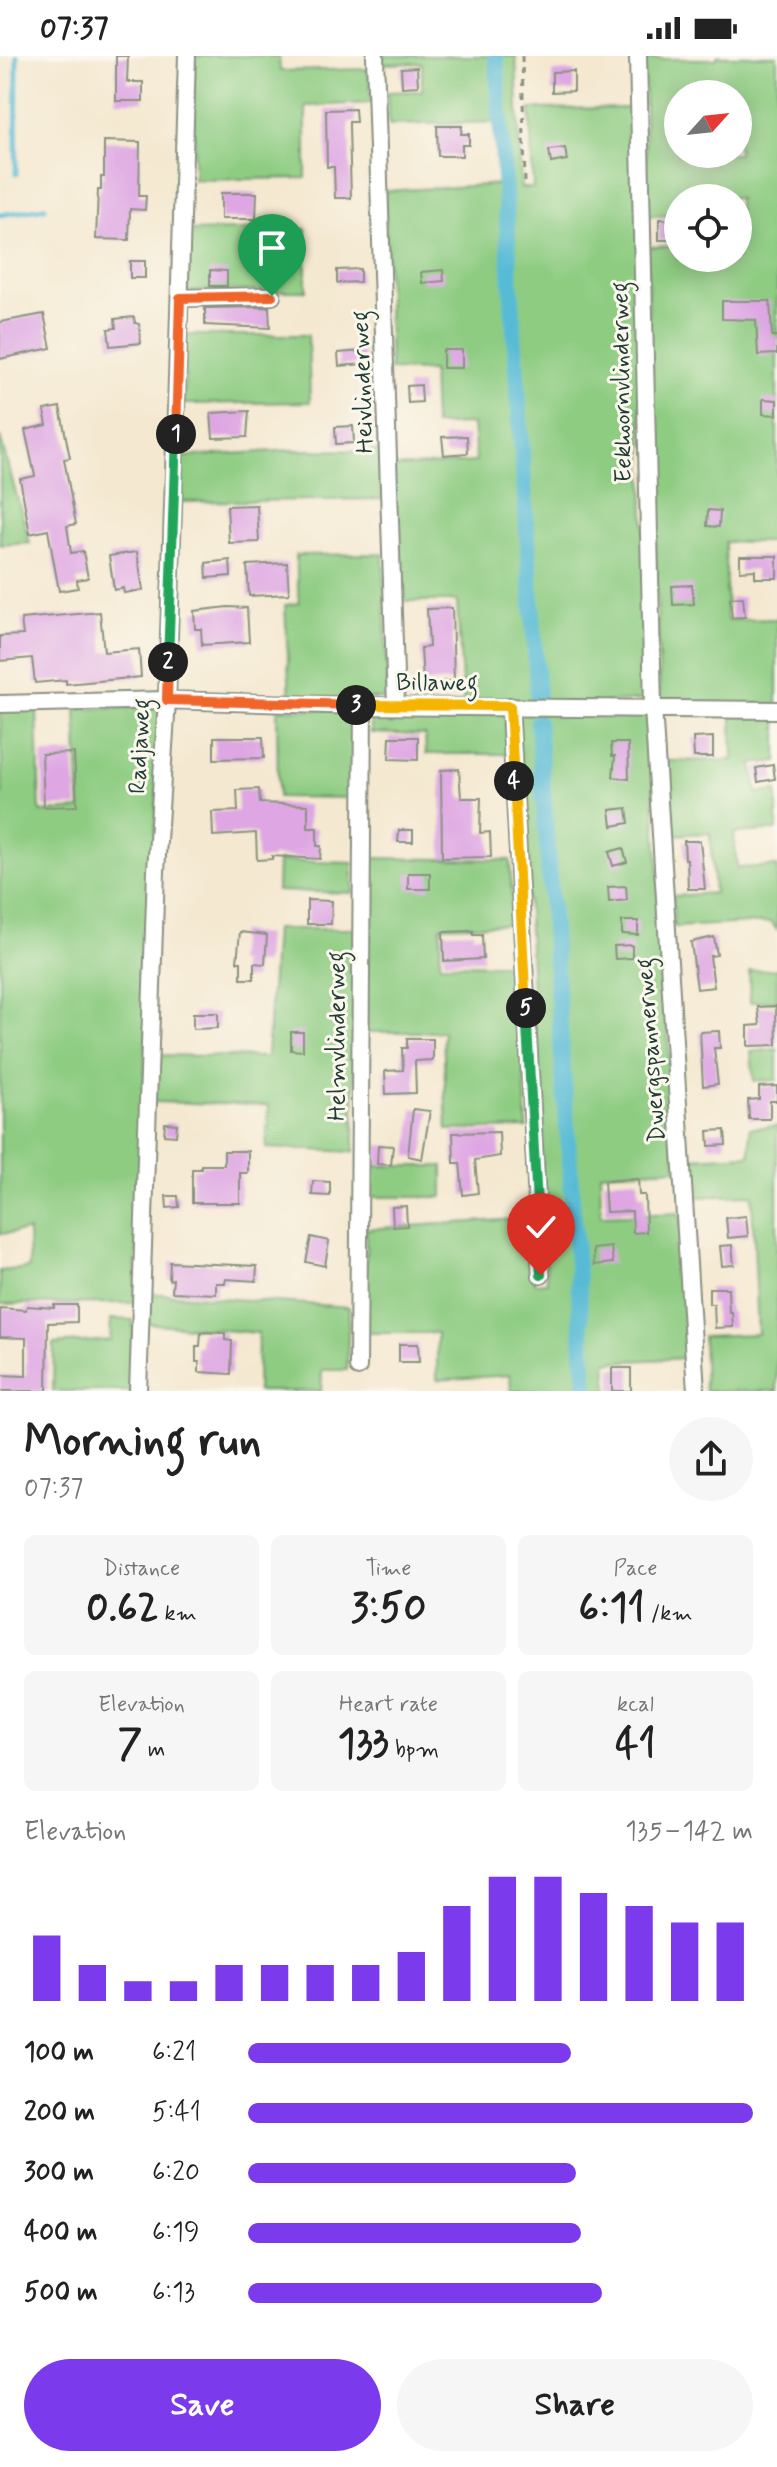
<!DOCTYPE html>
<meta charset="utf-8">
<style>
:root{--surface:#fff;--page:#f6f6f6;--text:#222;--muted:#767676;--accent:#7c3aed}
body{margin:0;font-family:Mynerve,sans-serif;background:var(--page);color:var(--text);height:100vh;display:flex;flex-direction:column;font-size:30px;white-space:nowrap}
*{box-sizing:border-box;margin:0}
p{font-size:26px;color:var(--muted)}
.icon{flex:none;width:44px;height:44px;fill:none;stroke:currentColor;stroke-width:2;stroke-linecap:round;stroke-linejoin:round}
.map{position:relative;height:1335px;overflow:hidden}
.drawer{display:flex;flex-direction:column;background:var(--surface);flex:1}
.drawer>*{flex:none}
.needle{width:52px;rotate:63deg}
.buttons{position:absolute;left:664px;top:24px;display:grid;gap:16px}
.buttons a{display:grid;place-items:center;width:88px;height:88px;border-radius:50%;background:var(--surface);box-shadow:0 4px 20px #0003;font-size:40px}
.pin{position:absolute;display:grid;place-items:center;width:68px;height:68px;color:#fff;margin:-82px -34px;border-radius:50% 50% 50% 0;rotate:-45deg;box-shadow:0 0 8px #0007}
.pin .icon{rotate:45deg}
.km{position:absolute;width:40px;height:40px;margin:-20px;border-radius:50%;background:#222;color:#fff;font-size:22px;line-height:40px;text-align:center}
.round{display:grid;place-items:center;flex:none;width:84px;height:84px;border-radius:42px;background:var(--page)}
.headline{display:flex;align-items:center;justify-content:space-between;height:136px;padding:0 24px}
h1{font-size:44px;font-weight:700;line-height:60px}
.figures{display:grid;grid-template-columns:repeat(3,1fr);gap:12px;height:136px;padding:8px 24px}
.figures div{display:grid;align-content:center;border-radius:12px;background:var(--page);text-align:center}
.figures b{font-size:40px;font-weight:700}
.figures small{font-size:22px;font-weight:400}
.figures p{font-size:22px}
.chart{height:224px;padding:16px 24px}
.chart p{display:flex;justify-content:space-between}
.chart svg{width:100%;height:144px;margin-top:8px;stroke:var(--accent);stroke-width:6}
.button{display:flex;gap:16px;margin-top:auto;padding:16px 24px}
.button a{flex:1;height:92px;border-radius:48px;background:var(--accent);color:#fff;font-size:32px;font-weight:700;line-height:92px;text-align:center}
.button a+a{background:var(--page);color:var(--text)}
ul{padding:0 24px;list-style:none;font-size:26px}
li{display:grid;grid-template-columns:128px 96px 1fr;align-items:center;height:60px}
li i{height:20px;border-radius:10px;background:var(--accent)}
.status{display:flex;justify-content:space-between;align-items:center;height:56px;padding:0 40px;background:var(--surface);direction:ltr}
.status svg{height:22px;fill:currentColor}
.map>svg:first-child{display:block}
</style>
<div class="status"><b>07:37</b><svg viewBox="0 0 49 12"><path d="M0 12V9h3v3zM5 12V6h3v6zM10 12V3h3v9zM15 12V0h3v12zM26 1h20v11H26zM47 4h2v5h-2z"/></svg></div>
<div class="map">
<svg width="777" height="1335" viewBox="0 0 777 1335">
<rect width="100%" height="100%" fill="#fbf7ec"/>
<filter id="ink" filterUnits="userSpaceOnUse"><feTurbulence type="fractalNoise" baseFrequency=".0125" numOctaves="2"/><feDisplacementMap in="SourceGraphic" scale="16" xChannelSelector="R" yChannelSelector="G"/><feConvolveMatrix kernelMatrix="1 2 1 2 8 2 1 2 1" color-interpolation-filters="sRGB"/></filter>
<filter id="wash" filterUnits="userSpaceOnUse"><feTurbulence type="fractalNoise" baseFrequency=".006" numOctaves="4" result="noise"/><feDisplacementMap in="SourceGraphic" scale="32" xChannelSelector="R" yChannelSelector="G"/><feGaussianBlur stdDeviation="1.8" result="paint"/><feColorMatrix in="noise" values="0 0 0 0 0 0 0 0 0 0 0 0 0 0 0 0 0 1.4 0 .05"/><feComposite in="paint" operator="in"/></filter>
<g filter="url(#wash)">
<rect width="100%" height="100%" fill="#f4e8d0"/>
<!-- green -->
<path fill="#8ecc82" stroke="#56845b" stroke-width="2" fill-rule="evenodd" d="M194,0H279L280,15L369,13L372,47L306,50V122L194,124Z
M381,0H516L521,132H533L530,53L635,52L648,644L584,647L463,644L457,545H398L394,411L476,406L473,368L434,369L432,315L390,314L385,135L504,128L500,66L389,69L387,36L422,35V7L381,8Z
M717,0H777V486H725L727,564L777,563V649L660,646L647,191L678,190V202H738V142H678V159L647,160L644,3H717ZM678,38H738V98H678Z
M306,173V235H186L187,175Z
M186,279H308L310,346L184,348Z
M0,381L30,487L0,489Z
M292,394L383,395L384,443L179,446L181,401Z
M383,498L388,643L290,642L285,549L299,547L296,499Z
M161,651L134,1247L0,1248V1215L29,1212L28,1175L0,1178V738L3,737L0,654H37L40,756L80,753L76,653Z
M277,653L358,654L357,742L278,741Z
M371,656H505L507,698H426L425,679L371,677Z
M649,656L676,1113L600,1117L601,1160L680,1157L688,1302L606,1306L608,1335H511L510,1319L437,1324V1277H366V1173L531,1162L535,1227L547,1226L518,657Z
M732,659H777V705L752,708L757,737L777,735V774L734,777L737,812L777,810V874L771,866L674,871L673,840L714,837L710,777L667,779L663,705L733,704Z
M367,802L510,804L513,868L441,870L440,908L518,909L527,1072L447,1074L443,976H366Z
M278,805L353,807V837L277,835Z
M275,873H355L354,1096L266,1092L269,1049L153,1046L154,999L267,1001Z
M777,913V945L750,946L749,915Z
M777,993V1024L754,1025L751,996Z
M777,1070V1335H705L703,1280L758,1278L752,1139L693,1141L690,1102L750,1099V1072Z
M368,1110H443V1141H368Z
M146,1237L349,1251L347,1314H322L321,1335H257L258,1277L145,1267Z
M111,1263L133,1264V1335H53L54,1288L110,1284Z"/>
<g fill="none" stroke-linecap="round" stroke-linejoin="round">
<!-- stream -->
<path stroke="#58bbd6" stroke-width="5" d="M16,118L17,0
M0,159L45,152"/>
<!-- canal -->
<path stroke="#58bbd6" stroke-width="16" d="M496,0L538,641
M538,666L586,1335"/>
</g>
<g id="blocks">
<!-- building -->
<path fill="#dea6e3" d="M116,0H128L127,26H143V45H116Z
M417,11L418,30L402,31L401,12Z
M574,15V35L552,36V16Z
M355,53L356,66H349V71L351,142H335L334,111H327L326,54Z
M437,70H462L461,78H469V89H462V100H438Z
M104,85L140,86L139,140H146L145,154L130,153L129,184L96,183L98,134H101V121H104Z
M565,92L567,104L551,107L549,94Z
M221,137H257L256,163H221Z
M659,163L678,164V184H659Z
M130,205H145V222H130Z
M360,213V226L337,227V214Z
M210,214L227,215V230H210Z
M443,214L444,225L422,227L421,216Z
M722,245H770L772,280H777V298L758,299L756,264L722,263Z
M269,251L270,272L205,269V252Z
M44,258L51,292L0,303V266Z
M134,261L135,267L139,268L141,287L110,290L108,273L116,272L115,263Z
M443,294H462V312H443Z
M363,295L364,308L339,310L338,297Z
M421,329L422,346L408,347L407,330Z
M763,343L777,344V359L763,358Z
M60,351L70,402L64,403L76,468L67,470L71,497L83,495L88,522L77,524L78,532L59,535L48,474L30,478L20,423L35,420L25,374L47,369L44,354Z
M249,355L247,381L213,382L211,357Z
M353,370L354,387L336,388L335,371Z
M467,380L468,397L444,399L442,381Z
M257,449L259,486L229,487L227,450Z
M708,454L720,455L719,471L707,470Z
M137,496L143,534L124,537L123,532L114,534L109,500Z
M740,500H777V522H755V514L740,515Z
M230,504L231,520L207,522L206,507Z
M287,507L289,538L249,540L247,509Z
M692,529L694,548L673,549L672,530Z
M743,541L745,561L732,562L730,542Z
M228,551L247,552L249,586L202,589L201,573H195L194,555Z
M452,552L454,625L423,627L421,592L429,591L427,553Z
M100,556L104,596L139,593L141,621L66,628V624L35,627L32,602L0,605V580L23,579L21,563Z
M214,681H263L264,702L214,703Z
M390,681H418V704L389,703Z
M713,681V701H694L693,682Z
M611,687H628L629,723L613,721L615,700H612Z
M74,697L77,750L44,751L42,698Z
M773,709L775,723L758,726L756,712Z
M459,713L461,742H481L480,777L490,776L491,801L442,802L441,714Z
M259,733L260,747L308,749V772H317V790H321L320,803L272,800V803L257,804L256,777L213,780L212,756L238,755L237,734Z
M627,752L629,767L612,770L610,754Z
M399,774H413V786H398Z
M684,785H700L705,833H688L687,803H685Z
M623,792L627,806L613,810L609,796Z
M408,817H430V833H408Z
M626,830L627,844L609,846L608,831Z
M307,844L332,845L331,868H307Z
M622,865H638V879L622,878Z
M473,875V879H482L483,903L444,905L443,876Z
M240,876L267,879L265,908L254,907V923H241V906H237Z
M714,881L717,899L710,900L714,931L697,933L691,886Z
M632,889V902L615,903L614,890Z
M776,950L777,989L748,990V970L760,969L758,951Z
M193,957H218V972L193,973Z
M719,975L720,992H714L718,1028L703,1030L700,976Z
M291,976H303V995L291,994Z
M407,983H433V1004L415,1005L416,1037L386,1038L385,1015L403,1014L402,992H407Z
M777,1030V1045H770V1063H749L748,1044L759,1043V1031Z
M413,1053L430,1055L422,1103L408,1100Z
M165,1067L177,1068L176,1080L164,1079Z
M725,1074L726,1089L709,1090L708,1075Z
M499,1076L500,1100L475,1104L478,1137L463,1139L460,1107H454L453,1077Z
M378,1089L393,1090L391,1109L377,1108Z
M224,1095H248V1117H240V1147H192V1113H201V1109H224Z
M638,1123L639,1139H645L646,1176L633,1177L632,1155L606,1156L604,1125Z
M313,1125L330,1126V1140L312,1139Z
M166,1140H178L179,1151L167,1152Z
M406,1150L407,1170L393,1171L392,1151Z
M746,1160L748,1180L728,1182L726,1162Z
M311,1181L329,1185L325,1210L306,1206Z
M732,1189L734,1209L722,1210L720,1190Z
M611,1191L613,1207L594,1209L593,1193Z
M170,1206L257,1210L256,1225L226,1223L225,1227H216V1238L172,1236L173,1223L169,1224Z
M709,1232H728L729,1256H732L733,1271L715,1272L714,1248H709Z
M54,1249H77V1266L48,1267L47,1335H0V1319L26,1320V1282L0,1281V1252L26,1254L27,1250L54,1252Z
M201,1276L225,1277V1284L232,1285L231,1318L199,1316V1306H196V1290H200Z
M399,1288H418L419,1306H399Z
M612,1312H631V1335H612Z"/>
</g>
</g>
<g filter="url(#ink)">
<use href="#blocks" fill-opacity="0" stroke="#8a9282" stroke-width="2"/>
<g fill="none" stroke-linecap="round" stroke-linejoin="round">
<defs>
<path id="minor" d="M375,0L396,650
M638,0L653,651L696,1335
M180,242L272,240
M0,648L167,644L363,650L777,654
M510,650L541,1219
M358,1311L363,650
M138,1335L156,815L167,644L187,0"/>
</defs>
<!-- minor casing -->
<use href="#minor" stroke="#8a9282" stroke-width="20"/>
<!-- path -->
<path stroke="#8a9282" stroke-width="3" stroke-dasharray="6 6" stroke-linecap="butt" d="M522,0L525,127"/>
<!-- minor -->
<use href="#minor" stroke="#fff" stroke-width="16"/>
</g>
</g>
<g fill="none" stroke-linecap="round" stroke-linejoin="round" filter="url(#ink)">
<defs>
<path id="split-1" d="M176,378L180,242L272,240"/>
<path id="split-2" d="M168,606L176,378"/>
<path id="split-3" d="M168,606L167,644L356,649"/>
<path id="split-4" d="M356,649L510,650L514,725"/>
<path id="split-5" d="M514,725L526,952"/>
<path id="split-6" d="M526,952L541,1219"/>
</defs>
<!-- split-1 casing -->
<use href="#split-1" stroke="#fff" stroke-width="16"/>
<!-- split-2 casing -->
<use href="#split-2" stroke="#fff" stroke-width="16"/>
<!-- split-3 casing -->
<use href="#split-3" stroke="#fff" stroke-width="16"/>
<!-- split-4 casing -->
<use href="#split-4" stroke="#fff" stroke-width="16"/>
<!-- split-5 casing -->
<use href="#split-5" stroke="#fff" stroke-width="16"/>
<!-- split-6 casing -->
<use href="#split-6" stroke="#fff" stroke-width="16"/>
<!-- split-1 -->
<use href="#split-1" stroke="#f0652b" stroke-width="10"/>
<!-- split-2 -->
<use href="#split-2" stroke="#22a559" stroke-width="10"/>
<!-- split-3 -->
<use href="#split-3" stroke="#f0652b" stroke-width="10"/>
<!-- split-4 -->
<use href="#split-4" stroke="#f5b400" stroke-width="10"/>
<!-- split-5 -->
<use href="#split-5" stroke="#f5b400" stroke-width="10"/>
<!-- split-6 -->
<use href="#split-6" stroke="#22a559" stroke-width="10"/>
</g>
<g text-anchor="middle" stroke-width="6" stroke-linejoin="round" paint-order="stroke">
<!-- street labels -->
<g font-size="24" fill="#1f3d34" stroke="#fbf7ec">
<text transform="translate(362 326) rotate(-92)" y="8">Heivlinderweg</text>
<text transform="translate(621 326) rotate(-91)" y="8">Eekhoornvlinderweg</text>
<text x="437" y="634">Billaweg</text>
<text transform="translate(139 690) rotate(-87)" y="8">Radjaweg</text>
<text transform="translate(336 980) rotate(-90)" y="8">Helmvlinderweg</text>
<text transform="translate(650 994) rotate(-94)" y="8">Dwergspannerweg</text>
</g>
</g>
</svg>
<div class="buttons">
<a><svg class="needle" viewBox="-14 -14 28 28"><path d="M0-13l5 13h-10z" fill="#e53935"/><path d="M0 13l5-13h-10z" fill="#767676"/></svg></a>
<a><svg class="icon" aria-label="locate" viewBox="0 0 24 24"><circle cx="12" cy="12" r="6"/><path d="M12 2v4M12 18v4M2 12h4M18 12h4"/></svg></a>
</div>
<div class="pin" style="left:272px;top:240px;background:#1e9e55"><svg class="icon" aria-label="arrive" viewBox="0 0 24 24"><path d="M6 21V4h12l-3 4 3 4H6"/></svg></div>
<div class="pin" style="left:541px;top:1219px;background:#d93025"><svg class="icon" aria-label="check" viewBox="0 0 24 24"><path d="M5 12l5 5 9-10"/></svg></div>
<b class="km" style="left:176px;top:378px">1</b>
<b class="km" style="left:168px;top:606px">2</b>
<b class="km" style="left:356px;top:649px">3</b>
<b class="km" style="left:514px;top:725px">4</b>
<b class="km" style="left:526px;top:952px">5</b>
</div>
<section class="drawer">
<div class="headline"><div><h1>Morning run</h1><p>07:37</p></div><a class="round"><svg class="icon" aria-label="share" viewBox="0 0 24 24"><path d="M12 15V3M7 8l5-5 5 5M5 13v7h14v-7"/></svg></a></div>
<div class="figures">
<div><p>Distance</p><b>0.62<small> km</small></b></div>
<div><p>Time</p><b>3:50</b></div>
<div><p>Pace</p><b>6:11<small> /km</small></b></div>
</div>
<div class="figures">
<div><p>Elevation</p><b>7<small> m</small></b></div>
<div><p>Heart rate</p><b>133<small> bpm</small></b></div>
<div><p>kcal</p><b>41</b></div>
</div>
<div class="chart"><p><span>Elevation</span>135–142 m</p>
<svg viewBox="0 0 160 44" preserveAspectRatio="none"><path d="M5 44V24M15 44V33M25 44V38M35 44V38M45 44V33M55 44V33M65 44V33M75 44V33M85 44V29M95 44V15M105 44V6M115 44V6M125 44V11M135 44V15M145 44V20M155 44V20"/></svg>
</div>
<ul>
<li><b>100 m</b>6:21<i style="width:64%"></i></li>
<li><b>200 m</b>5:41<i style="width:100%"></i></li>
<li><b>300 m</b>6:20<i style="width:65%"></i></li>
<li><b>400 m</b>6:19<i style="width:66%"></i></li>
<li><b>500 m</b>6:13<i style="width:70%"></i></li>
</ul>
<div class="button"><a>Save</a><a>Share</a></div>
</section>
